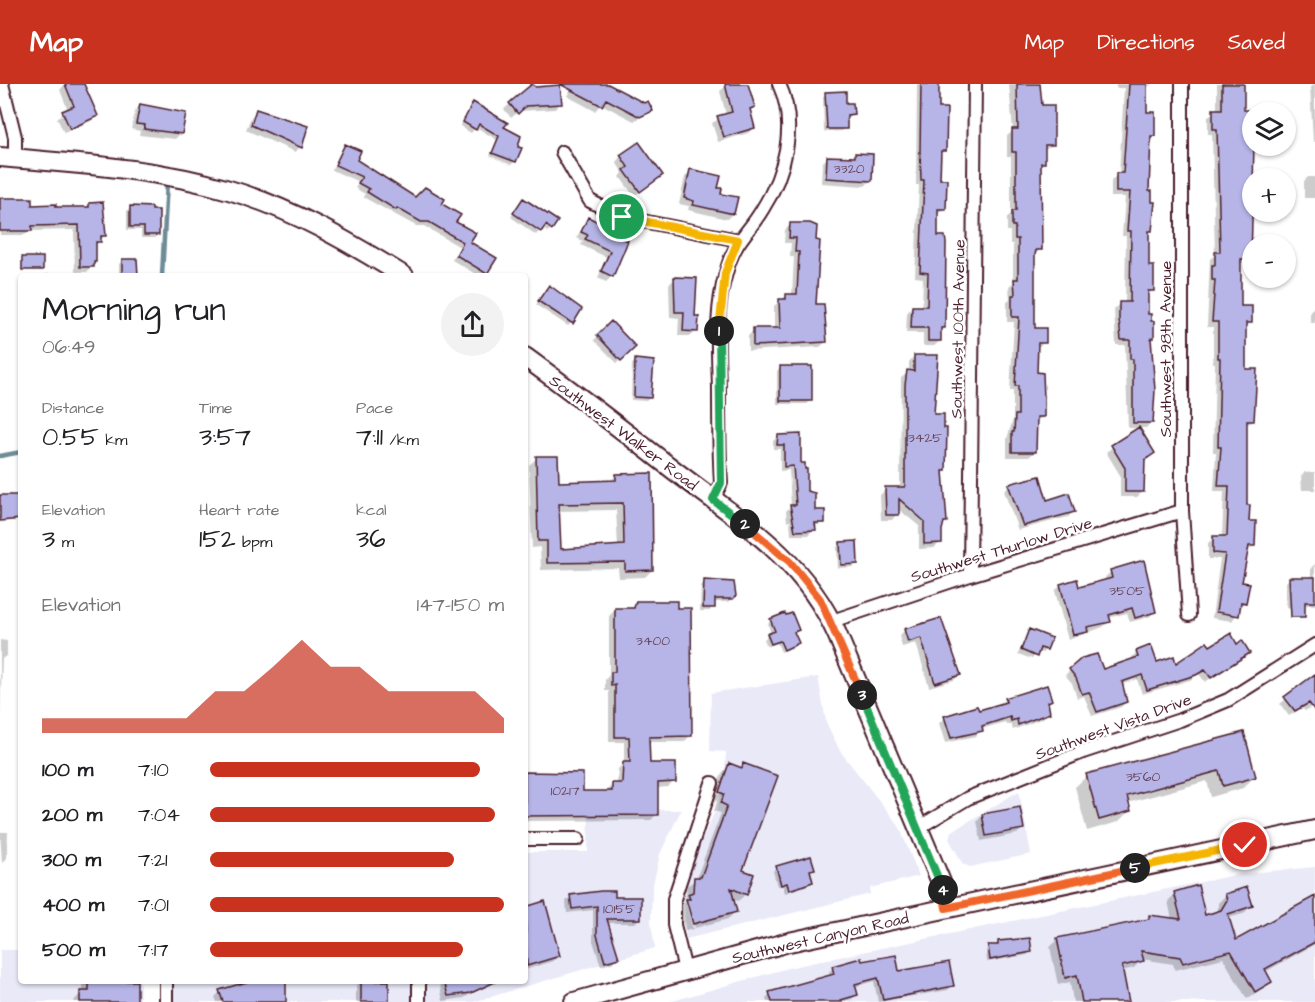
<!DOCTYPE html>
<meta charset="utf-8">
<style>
:root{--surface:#fff;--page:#f2f2f2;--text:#202124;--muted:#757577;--accent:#c8321e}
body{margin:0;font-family:"Architects Daughter",sans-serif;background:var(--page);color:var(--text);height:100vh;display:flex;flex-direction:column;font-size:22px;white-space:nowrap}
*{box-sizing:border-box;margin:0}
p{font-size:20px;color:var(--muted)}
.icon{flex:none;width:33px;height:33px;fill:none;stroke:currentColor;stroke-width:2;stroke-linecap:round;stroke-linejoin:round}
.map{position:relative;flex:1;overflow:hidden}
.details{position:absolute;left:18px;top:189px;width:510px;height:711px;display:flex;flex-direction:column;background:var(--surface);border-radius:6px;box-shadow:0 2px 4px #0004}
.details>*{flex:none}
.buttons{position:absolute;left:1242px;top:18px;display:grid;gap:12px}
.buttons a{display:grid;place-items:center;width:54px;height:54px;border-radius:50%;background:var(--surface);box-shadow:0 2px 4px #0004;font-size:30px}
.pin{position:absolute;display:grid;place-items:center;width:51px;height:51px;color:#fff;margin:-26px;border:3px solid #fff;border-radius:50%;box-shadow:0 2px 6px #0007}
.km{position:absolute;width:30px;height:30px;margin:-15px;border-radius:50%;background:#222;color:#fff;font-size:16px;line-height:30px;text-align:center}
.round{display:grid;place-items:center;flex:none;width:63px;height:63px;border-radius:32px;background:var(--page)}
.head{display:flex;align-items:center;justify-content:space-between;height:102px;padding:0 24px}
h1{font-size:33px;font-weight:600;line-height:45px}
.metrics{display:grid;grid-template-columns:repeat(3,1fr);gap:9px;height:102px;padding:6px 24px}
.metrics div{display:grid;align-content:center}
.metrics b{font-size:26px;font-weight:600}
.metrics small{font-size:16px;font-weight:400}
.metrics p{font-size:16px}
.chart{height:168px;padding:12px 24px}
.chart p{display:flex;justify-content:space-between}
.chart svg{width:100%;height:108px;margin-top:6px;fill:var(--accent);opacity:.7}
ul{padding:0 24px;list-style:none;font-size:20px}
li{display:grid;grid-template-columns:96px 72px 1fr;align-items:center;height:45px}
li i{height:15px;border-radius:8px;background:var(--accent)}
header{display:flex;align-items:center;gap:36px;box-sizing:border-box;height:84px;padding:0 30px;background:var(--accent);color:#fff}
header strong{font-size:28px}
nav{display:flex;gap:33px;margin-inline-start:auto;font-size:21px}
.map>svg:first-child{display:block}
</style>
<header>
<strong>Map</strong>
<nav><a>Map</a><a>Directions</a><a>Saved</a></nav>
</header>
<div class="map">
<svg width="1315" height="918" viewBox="0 0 1315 918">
<rect width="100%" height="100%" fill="#fff"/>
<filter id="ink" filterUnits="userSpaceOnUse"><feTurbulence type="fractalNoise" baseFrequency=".0167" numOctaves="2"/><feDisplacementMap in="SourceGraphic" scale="12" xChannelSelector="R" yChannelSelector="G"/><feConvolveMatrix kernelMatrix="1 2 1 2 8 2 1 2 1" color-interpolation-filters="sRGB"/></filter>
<g filter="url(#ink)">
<!-- built -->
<path fill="#e9e9f8" d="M818,593L826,638L840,667L899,742L919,792L870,804V810L686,855L684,811L690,782L718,721L725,685L726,668L710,667L711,609Z
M1019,707L1031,770L970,783L963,780L949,755L951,748Z
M589,725L681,726L660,770L652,805L651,840L655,864L473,918H173V897H525V768H588Z
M1315,783V918H669L788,884L872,866L1240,790Z
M0,866H21V897H140V918H0Z"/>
<!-- shadow -->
<path fill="#0003" fill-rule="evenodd" d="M65,0H83L97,32L91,37L64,49L57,34L68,26L60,6Z
M535,0V4L560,19L555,25L519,27L511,34L504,25Z
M574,0H605L651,26L634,37L601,20L595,27L567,12Z
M746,0L754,23L749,28L754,43L748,49L718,58L712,39L726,31L720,7L726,2Z
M917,0H938V26L944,66L939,72V96L945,125L937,130L943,243L940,247V257L934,262H923V249H906L907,229L912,223L922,224L923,194L915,193L919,101H916Z
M1009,0H1040L1041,22L1052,61L1043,66V78L1040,82V165L1035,171L1034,245L1045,258L1036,264V290L1043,333L1035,338V368L1029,373H1007V355L1013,335V307H1010L1014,238H1007V218L1010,216L1009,202L1013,199V160H1010V147H1007V134L1011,130V73H1007V52L1013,47Z
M1116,0H1152L1146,4L1145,29L1154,51L1149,56L1147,109L1151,147L1148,150V183L1152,207L1147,212L1146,232L1152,253L1150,255L1151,338L1146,344H1128L1125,261H1116L1114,225L1120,219H1125L1126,152H1122L1125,113H1111V96L1119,90L1124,4H1116Z
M1217,0H1242V27H1256L1252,28V94H1257H1252L1249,175L1240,180L1239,224L1250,238L1244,244V287L1253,337L1245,342L1246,422L1253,462L1248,467L1240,499L1245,518L1232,537L1212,534L1220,475H1208V459L1214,454H1222L1224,407H1214L1216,368H1213L1215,279H1213V243H1207L1210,175L1215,171L1212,50H1208V32L1217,27Z
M1315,0V58H1313L1310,3Z
M826,10L845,21L852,30L846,33V44L842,47L824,48L823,13Z
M473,20L502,44L515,77L511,81L490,72L497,56L476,43L471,49L460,42Z
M140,21L181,49L175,55L139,51L140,47L131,45L135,27Z
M256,27L300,63L295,68L246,46L251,33Z
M345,61L356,76L415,115L440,120L486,189L479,192L452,176L460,163L424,142H416L363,113L365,110L355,104L359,98L332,86Z
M621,72L655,96L634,112L620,93L623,89L616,78Z
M871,72L870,97L865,102L821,99L822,79L827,74Z
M691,87L716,105L733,129L727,135L688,126L689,122L679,120L685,93Z
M1308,93H1315V114H1304V97Z
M0,116L54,125L86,124L90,120L104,152L95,162V178L92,182L87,188H75L74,146L30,147L25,151H0Z
M520,120L551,145L547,148L542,144L536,151L511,133Z
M130,124L158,151L154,154H141V146H127V127Z
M588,135L621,150L612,192L606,198L598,194L606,173L581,161L583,157L576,154Z
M791,140L810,141L815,222L826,258L820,263L748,267V252L754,246H774V222L787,211H792L794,173H790L791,159H784L785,146Z
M22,175L42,185L21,186Z
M122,177L136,192H119V180Z
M46,190H67V192H43Z
M675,195L694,233L697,247L691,252H678L679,234L670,233L669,200Z
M546,206L571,239L568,242L536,221Z
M1314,223H1315V247V239H1310V227Z
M611,240L634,263L617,279L594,256Z
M914,272L933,332L945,386L942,389L945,437L941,441L940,459L934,464L919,465V442L897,424V430L892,436H881L880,411L886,405H900L901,294L909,288V278Z
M636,277L650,314L646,317L631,316L632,280Z
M780,283L810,317L807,320H777V287Z
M1138,345L1153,369L1143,377V408L1137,413H1120V391L1106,368Z
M778,352L799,381L814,428L824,438L814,443L809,451H791L790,437L787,438L786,427L791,422L789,386L780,387V365H773V357Z
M537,374L557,399L610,398L616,391L652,486L645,493L619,494L618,484L541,486L540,463L532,464L529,381ZM616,426L618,463L560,467L558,427Z
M1305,388H1315V406H1302L1301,392Z
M1009,401L1046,418L1073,428L1068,433L1018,446L1004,407Z
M0,412L16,425H21V436L0,438Z
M840,459L857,480L853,483L838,484L837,463Z
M1315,480V521H1303V530L1300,534L1286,522V498L1290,494H1311V484Z
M1111,488L1155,527L1149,533L1130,538L1127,529L1108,534L1109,537L1103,543L1068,556L1055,507L1061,501L1078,505L1106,497L1105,493Z
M704,498L734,511L728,518H713L710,527H700L701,502Z
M637,519L690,652L684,658H647L648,680L674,697L668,703L657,704V730L651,736L525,737V690L582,708L606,707L612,701H617L618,685L624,679V658H609V607H605V596L609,591V532L615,526L631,525Z
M940,535L959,590L954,596L929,603L916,559L902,563L899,552L905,546Z
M771,536L797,545L793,549L797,559L794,563L781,568L777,559L767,563L764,555L771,550L768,540Z
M1029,546L1050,555L1046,566L1042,569L1037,567L1032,575L1018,570Z
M0,556L7,557V571L2,575L0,638Z
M1237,562L1249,569L1205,598L1199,590L1190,596L1142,610L1137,595L1121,601L1126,618L1121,623L1092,632L1084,612L1077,614L1072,599L1065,591L1083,575L1102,587L1133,576L1132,573L1137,568L1157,580L1175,581L1209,564Z
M1315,591V621L1305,627L1302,624L1289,632L1280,620Z
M1005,615L1050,616L1047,619L1049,629L1043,634L1013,646L1011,640L1006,641L1005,638L981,645L976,652L945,659L939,639L945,634L978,628L999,621Z
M1242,650L1254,693L1243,704L1211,713L1207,697L1127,719L1129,727L1118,738L1087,747L1075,703L1087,692Z
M730,681L740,685L744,681L741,787L746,810L738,817L732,815L735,828L728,835L695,844L687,815L685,817L693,845L685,847L679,824L686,814L687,802L696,795L721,729L714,727L717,717L712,716L722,689Z
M983,731L1022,745L1017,750L981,757L977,737Z
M0,748H8L7,774L2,779Z
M810,774L813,784L809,789L811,798L808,801L785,809L783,802H777L773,787L776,783Z
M1175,810L1204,833L1218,829V819L1226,811L1251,822L1243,830L1228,834L1235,858L1315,813V860L1265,888L1271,898L1247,915L1223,874L1175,886L1173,880L1142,875L1134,884L1122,887L1128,918H1073L1070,898L1058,901L1050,863L1058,856L1145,837L1150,832L1172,836L1168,817Z
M571,813L613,814L640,834L635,839H606L617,874L612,879L601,882L593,857V826L567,829L566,817Z
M544,819L559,872L553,877L525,886V825Z
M999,859L1030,868L1027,871L987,878L986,866Z
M861,879L952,901L948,906L878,918L874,897L854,903L857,910L852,915L840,918H767L766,914L770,910L830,893L829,888L833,884Z
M82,897H136V918H73L82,908Z
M249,897H284V918H217L215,913L220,908Z
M361,897H387V918H356V902Z
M439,897H492V898L464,914L443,917Z"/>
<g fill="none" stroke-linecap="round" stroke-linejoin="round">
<!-- stream -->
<path stroke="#6d8c97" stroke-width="4.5" d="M162,192L167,97
M0,372L21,368"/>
</g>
<!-- building -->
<path fill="#b7b5e7" stroke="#4a1f2b" stroke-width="1.5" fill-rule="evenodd" d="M65,0H84L98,32L70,45L62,27L74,22Z
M532,0L536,3L560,1L562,20L526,22L518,30L509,19Z
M560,0H608L644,19L648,17L653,27L640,33L606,15L602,22Z
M725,0H748L755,23L750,25L755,44L724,53L717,32L732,28Z
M921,0H939V24H947L946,67H941L940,95H947L946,125H938V152H945L946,159L945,244H941V257H928V244H911L912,222H927L928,189L920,188L924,96H921L920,67Z
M1017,0H1040L1042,21H1054V61H1045V79H1041L1042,166H1036L1035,171V244H1046V259H1038L1037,288L1043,289L1044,315V333H1037L1036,368H1012V348H1014L1015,331H1018V302H1015L1019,233H1012V211H1015L1014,195H1018V155H1015V142H1012V127H1016V68H1012V45H1018Z
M1129,0H1147V28H1155V52H1151L1149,107H1152V118H1155L1152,147H1149V182H1154V207H1148V230H1151V237H1154V254H1151L1155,306L1153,339H1133V275H1130V256H1121L1119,235V218H1130L1131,147H1127L1130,108H1116V89H1123Z
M1222,0H1244V26H1252L1254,62L1251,175H1241V222H1252V239H1246V285H1257L1254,337H1247V421H1250L1249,437H1256L1255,462H1249L1242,498L1250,499L1246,519L1241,518L1239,532L1216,528L1225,470L1213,469V452H1227L1229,402H1218L1221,363H1218L1220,274H1218V238H1212L1215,196H1212V181H1215V168H1220L1217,45H1213V25H1222Z
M846,7V19H853L854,30L847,31V45H827L825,8Z
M473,18L508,39L504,43L521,52L518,63L522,64L516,78L492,69L499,52L479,40L476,46L463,38Z
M140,20L186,29L182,50L144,45L145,41L136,40Z
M256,25L308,42L302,64L251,41Z
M639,58L663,91L640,108L624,86L628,83L620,71Z
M345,60L361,67L357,76L415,113L425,103L445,115L442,120L461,131L456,138L476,149L470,158L497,174L487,190L456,171L463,158L429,138H421L397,124L396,126L367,108L369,105L358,99L362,93L335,81Z
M855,69L873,70L872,97L826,94L827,72L855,73Z
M690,85L721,92L718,104H722L721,110L738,113L734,130L693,121L694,117L684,114Z
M0,114H32V121L56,120V123H89V119L103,118L106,152H101V158H96V178H94V183H80L79,141L32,142V147H0Z
M523,114L558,137L552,146L546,141L541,148L513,129Z
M130,122L152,123V126H159V151H144V143H130Z
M588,133L623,150L621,154L628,157L613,193L601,187L610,167L585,155L588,151L581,148Z
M790,139H810L817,142L816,156L820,157L816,220H824L827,258L753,262V244H780L779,215H786V210H797L799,168H795L796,154H789Z
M22,173H43V186H22Z
M122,175H137L138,192H122Z
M674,193L697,194L695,232H699L698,248L683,247L684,228H675Z
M549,201L582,225L573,240L538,217Z
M611,237L636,263L621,277L597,251Z
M914,271H938L934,330H944V344H947L946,387H943L947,438H944L942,446V459L924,460V437L899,415V431H886L885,403H905V301L907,286L914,287Z
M635,275L654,277L651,314L634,313Z
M780,282H812V317H780Z
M1139,343L1155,369L1145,376L1144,408H1125V384L1111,361Z
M801,350V379H805V385H807V407L815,409V426H825V439H815L816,446L795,447L790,421H796L793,382L784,383V361H777L778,351Z
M536,372H558L559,398L616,396V390L652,389L653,486L625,487V478L547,479V457H538ZM623,419L624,461L561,465L559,420Z
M1040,392L1047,416L1069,409L1075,428L1023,442L1008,400Z
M0,411H18L21,435L0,437Z
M857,457L858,480L841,481L840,458Z
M1144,476L1156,528L1135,534L1132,524L1109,531L1111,538L1087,543L1088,548L1073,551L1060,500L1077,495L1079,503L1112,494L1110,486Z
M1289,493H1315V518H1305V533H1291Z
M704,496L734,498L736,512L733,515H715V524H703Z
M636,517H677V524H691L692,652L649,653L650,679H676V698L658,699V731L525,732V688L583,689V707H612V699H622L623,678H630L629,653H615V601L611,602V588H615V524H634Z
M785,529L786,531L792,529L799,546L794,548L799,559L784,566L780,557L771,560L767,550L775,547L770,535Z
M941,534L961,591L935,599L921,554L908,558L904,545Z
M1029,545L1052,554L1047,566L1040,564L1037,573L1021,566Z
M1231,549L1237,560L1242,556L1250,569L1211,594L1205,586L1196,591L1147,606L1142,591L1122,598L1127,618L1097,628L1089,608L1082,610L1076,594L1069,585L1082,574L1097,570L1103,585L1138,573L1136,567L1151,561L1157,578L1174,572L1176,579L1207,558L1210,562Z
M1315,590V627L1309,619L1295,627L1284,613Z
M1047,601L1052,616L1048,618L1050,629L1018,641L1017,635L1011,637L1010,633L982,642L983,647L951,654L944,632L977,622L979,626L1006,618L1005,614Z
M1244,648L1256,693L1223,702L1219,687L1127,712L1131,727L1099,736L1086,690Z
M729,679L742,684L743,679L778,692L743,786L754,790L747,811L731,804L737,828L693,840L686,815H690L688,810L693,808L694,793H701L727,722L721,719L724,710L719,708Z
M1020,723L1024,745L986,752L982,730Z
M811,772L815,785L810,786L813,798L789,806L787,799L781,801L776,782Z
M1198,801L1205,831L1221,826L1227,816L1225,810L1247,803L1253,822L1228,830L1236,856L1315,812V858L1265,885L1272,898L1255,908L1231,867L1183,879L1180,873L1141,867L1144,877L1122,882L1129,918H1082L1077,891L1065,894L1057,854L1149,835V831L1181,835L1174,808Z
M601,807H615V813H641V835H607L619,874L605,878L597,851V822L572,825L570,811Z
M545,817L560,872L527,882L525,823Z
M1030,854L1032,868L990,876L988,861H998V857Z
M896,871L899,887L949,878L954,902L883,916L878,894L855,900L858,911L841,916L842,918H772L769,908L834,890L832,882L861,874L862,877Z
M89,897H137V918H80V907H89Z
M250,897H286V918H223L219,906Z
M361,897H389V918H361Z
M444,897H497L471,909L448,912Z"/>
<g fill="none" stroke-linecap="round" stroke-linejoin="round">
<defs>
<path id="minor" d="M2,0L15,53V74
M1182,0V427L1189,531
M562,68L590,117L622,133L738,156
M713,415L721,399C719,367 719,335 719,303C718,265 715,225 726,189C734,157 747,151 762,126C785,90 798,41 779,0
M970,491L975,0
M832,537L970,491L1182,427
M918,744L968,714L1083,668L1180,636L1228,616L1315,561
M525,755H578
M685,886L674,841V815L712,699
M166,918V897
M419,918V897"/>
<path id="secondary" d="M0,73C77,80 155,84 229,106C291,124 349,158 404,192
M525,273C576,310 625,348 675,387C739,436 803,474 837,550L941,798L947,824
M574,918L789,858L1315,746"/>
</defs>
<!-- minor casing -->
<use href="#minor" stroke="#4a1f2b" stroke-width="16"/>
<!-- secondary casing -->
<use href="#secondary" stroke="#4a1f2b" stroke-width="22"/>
<!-- minor -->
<use href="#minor" stroke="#fff" stroke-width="12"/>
<!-- secondary -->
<use href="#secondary" stroke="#fff" stroke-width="18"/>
</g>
</g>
<g fill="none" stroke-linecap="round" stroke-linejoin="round" filter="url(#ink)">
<defs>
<path id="split-1" d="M622,133L738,156L725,189L719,247"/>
<path id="split-2" d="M719,247L721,399L713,416L745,440"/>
<path id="split-3" d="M745,440L790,478L820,515L862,611"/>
<path id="split-4" d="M862,611L943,806"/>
<path id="split-5" d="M943,806L946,824L1135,784"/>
<path id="split-6" d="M1135,784L1245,761"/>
</defs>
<!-- split-1 casing -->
<use href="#split-1" stroke="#fff" stroke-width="12"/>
<!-- split-2 casing -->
<use href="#split-2" stroke="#fff" stroke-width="12"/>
<!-- split-3 casing -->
<use href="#split-3" stroke="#fff" stroke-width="12"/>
<!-- split-4 casing -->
<use href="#split-4" stroke="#fff" stroke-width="12"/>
<!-- split-5 casing -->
<use href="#split-5" stroke="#fff" stroke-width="12"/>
<!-- split-6 casing -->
<use href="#split-6" stroke="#fff" stroke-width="12"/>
<!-- split-1 -->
<use href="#split-1" stroke="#f5b400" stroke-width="8"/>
<!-- split-2 -->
<use href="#split-2" stroke="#22a559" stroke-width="8"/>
<!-- split-3 -->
<use href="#split-3" stroke="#f0652b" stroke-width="8"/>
<!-- split-4 -->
<use href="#split-4" stroke="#22a559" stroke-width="8"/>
<!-- split-5 -->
<use href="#split-5" stroke="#f0652b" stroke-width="8"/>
<!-- split-6 -->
<use href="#split-6" stroke="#f5b400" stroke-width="8"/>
</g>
<g text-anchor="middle" stroke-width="5" stroke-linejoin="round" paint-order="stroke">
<!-- number labels -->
<g font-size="14" fill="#65445a">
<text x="849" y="89">3320</text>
<text x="925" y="358">3425</text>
<text x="1127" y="511">3505</text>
<text x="653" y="561">3400</text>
<text x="1143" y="697">3560</text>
<text x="565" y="711">10217</text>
<text x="619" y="829">10155</text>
</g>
<!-- street labels -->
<g font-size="16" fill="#4a1f2b" stroke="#fff">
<text transform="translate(957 245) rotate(-89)" y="6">Southwest 100th Avenue</text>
<text transform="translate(1165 265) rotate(-90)" y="6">Southwest 98th Avenue</text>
<text transform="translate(624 348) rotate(37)" y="6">Southwest Walker Road</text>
<text transform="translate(1001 465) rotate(-17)" y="6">Southwest Thurlow Drive</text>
<text transform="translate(1113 642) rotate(-20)" y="6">Southwest Vista Drive</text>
<text transform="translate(820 853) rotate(-13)" y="6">Southwest Canyon Road</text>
</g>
</g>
</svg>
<div class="buttons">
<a><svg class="icon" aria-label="layers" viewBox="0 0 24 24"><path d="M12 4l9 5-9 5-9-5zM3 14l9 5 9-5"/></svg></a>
<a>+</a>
<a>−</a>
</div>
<div class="pin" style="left:622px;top:133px;background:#1e9e55"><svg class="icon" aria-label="arrive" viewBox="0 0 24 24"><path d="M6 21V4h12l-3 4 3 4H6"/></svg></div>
<div class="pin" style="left:1245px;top:761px;background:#d93025"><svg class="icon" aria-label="check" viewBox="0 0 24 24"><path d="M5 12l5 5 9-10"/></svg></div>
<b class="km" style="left:719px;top:247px">1</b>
<b class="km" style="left:745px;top:440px">2</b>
<b class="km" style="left:862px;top:611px">3</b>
<b class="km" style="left:943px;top:806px">4</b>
<b class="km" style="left:1135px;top:784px">5</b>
<section class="details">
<div class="head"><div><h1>Morning run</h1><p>06:49</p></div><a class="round"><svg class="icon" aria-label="share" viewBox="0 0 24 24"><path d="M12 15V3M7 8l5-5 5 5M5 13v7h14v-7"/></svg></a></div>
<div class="metrics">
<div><p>Distance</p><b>0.55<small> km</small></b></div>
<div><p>Time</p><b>3:57</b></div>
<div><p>Pace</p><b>7:11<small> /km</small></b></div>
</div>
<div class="metrics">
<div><p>Elevation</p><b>3<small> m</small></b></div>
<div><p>Heart rate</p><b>152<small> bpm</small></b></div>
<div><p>kcal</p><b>36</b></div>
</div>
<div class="chart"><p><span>Elevation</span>147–150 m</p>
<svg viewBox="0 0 160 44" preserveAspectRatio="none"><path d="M0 44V38L10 38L20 38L30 38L40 38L50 38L60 27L70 27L80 17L90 6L100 17L110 17L120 27L130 27L140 27L150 27L160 38V44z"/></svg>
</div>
<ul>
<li><b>100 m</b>7:10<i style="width:92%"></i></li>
<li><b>200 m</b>7:04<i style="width:97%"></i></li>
<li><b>300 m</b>7:21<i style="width:83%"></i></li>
<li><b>400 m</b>7:01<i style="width:100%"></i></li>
<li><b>500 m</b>7:17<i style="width:86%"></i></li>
</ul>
</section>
</div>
